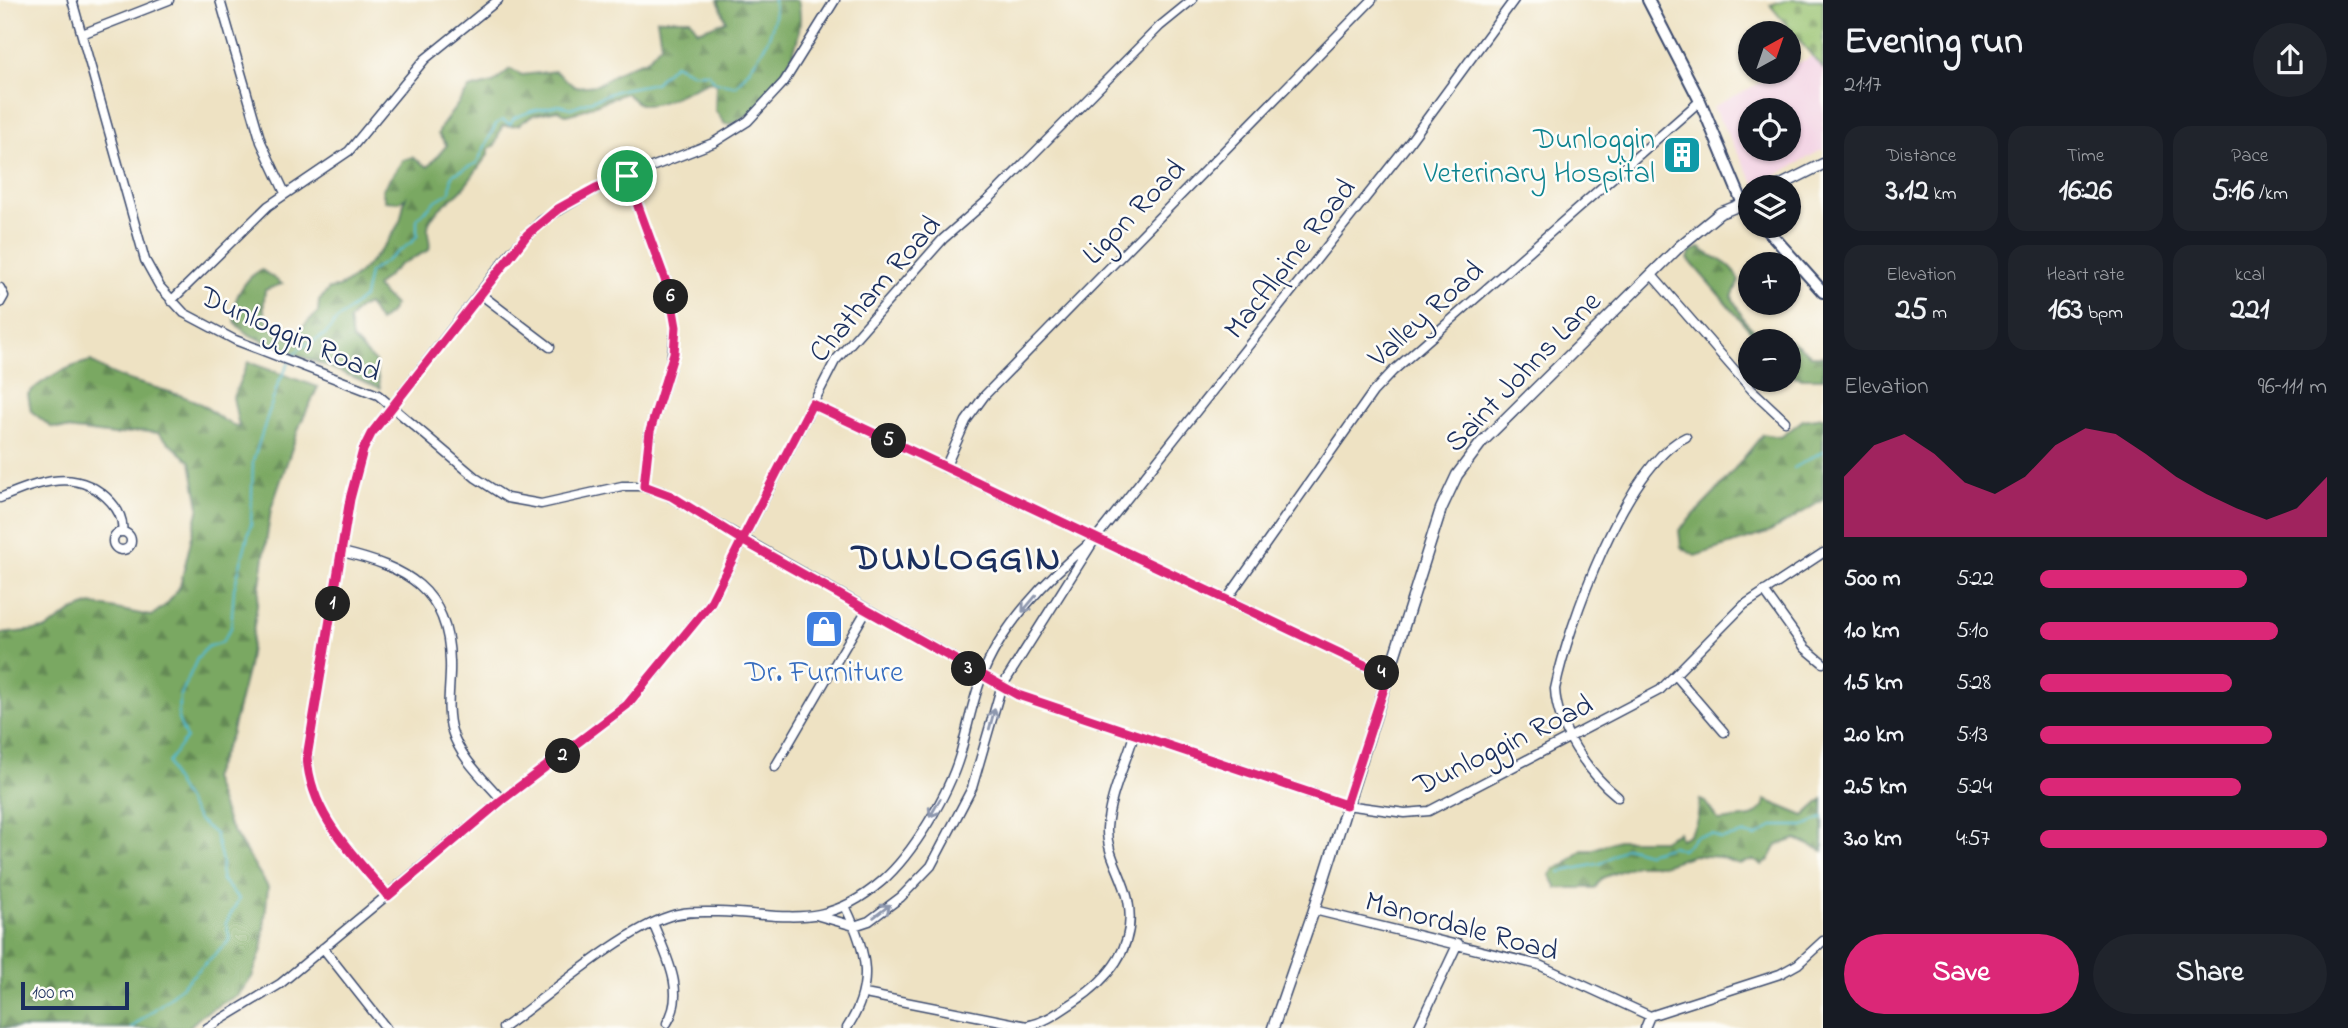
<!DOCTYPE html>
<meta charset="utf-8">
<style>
:root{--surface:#171b24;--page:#20242c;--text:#f1f3f6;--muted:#9ea1a6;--accent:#db2777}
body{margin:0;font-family:"Indie Flower",sans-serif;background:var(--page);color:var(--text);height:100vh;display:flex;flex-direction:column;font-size:26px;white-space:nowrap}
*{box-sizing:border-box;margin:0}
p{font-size:23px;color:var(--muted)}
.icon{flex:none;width:38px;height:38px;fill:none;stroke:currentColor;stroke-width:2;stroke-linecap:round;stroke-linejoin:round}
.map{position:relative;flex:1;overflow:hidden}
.drawer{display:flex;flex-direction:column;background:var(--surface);width:525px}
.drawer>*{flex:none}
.needle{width:46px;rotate:40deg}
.fabs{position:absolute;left:1738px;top:21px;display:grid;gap:14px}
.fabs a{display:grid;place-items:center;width:63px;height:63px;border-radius:50%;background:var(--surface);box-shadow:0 2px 5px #0004;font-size:35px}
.scale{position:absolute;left:21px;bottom:18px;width:108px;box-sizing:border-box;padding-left:7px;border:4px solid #1b2f5e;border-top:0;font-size:19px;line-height:24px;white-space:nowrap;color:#1b2f5e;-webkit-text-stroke:5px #fdfcf7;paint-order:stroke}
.pin{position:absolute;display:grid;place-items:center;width:60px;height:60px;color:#fff;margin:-30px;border:4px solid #fff;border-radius:50%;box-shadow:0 2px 7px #0007}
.km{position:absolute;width:35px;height:35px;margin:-18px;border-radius:50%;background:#222;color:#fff;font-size:19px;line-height:35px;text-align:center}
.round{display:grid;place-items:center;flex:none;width:74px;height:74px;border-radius:37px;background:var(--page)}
.summary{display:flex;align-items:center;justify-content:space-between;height:119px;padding:0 21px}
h1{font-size:38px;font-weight:700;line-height:52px}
.metrics{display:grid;grid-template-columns:repeat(3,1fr);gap:10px;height:119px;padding:7px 21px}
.metrics div{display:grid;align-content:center;border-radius:18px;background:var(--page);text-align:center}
.metrics b{font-size:30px;font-weight:700}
.metrics small{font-size:19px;font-weight:400}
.metrics p{font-size:19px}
.chart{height:196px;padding:14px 21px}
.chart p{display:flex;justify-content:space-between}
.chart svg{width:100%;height:126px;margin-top:7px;fill:var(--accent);opacity:.7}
.action{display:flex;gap:14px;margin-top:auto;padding:14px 21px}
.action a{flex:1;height:80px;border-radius:42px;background:var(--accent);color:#fff;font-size:28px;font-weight:700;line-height:80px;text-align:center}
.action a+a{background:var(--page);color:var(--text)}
ul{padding:0 21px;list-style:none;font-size:23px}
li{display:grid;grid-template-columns:112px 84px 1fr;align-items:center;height:52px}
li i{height:18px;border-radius:9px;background:var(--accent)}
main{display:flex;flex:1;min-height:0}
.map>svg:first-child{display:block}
</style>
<main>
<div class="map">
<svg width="1823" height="1028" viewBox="0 0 1823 1028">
<defs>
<pattern id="forest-firs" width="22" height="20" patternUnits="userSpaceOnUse" patternTransform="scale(1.75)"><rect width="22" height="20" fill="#7aa862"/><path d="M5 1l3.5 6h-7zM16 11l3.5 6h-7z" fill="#638954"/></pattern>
<pattern id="cemetery-stones" width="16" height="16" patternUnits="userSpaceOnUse" patternTransform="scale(1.75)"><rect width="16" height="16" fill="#98c26f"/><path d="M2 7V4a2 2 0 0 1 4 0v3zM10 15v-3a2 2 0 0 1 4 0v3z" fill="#7b9e5e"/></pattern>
</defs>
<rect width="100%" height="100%" fill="#fdfcf7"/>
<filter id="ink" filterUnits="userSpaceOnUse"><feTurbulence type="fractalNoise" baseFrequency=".0143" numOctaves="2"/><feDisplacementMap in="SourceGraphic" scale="14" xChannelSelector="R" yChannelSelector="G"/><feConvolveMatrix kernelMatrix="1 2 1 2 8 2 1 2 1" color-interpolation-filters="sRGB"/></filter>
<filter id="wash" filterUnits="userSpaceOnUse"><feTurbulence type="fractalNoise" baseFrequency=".00686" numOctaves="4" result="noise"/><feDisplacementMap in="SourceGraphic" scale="28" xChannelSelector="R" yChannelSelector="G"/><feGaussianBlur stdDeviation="1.57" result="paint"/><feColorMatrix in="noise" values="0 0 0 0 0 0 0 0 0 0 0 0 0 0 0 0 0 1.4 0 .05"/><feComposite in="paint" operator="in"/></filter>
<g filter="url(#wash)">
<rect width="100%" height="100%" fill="#eee2c3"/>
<!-- built -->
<path fill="#f2cfe2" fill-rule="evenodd" d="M1812,56L1823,69V149L1756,187L1713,107L1781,72H1788L1789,68ZM1750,110H1788V149H1750Z"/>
<!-- forest -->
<path fill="url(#forest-firs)" stroke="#4a6c60" stroke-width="2" d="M718,0H798C802,16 800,32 795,48C788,70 749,127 725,124L715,110L716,85L711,81C694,85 655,112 638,103C633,100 630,96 625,93L577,112L567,115L558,110L533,115L518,125L502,126L495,145L488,149V155C479,165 473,177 464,187C454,199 436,207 429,223C425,234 432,241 429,250L399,265L376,287L394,305L390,313L379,322L368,304L358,309L349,320L352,339L375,362L380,388L252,336C247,333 241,330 238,326C225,310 244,276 262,270L282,284L265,290C261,321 265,322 290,339L318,312L319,301L329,289C352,289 389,243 399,223C403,215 402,206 406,197L398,202L385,201L382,190L403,160L412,157L428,167L447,145L438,134L441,127L469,89L493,83L510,69L522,75L555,71L575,87L597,85L627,67L647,60L661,44L657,19H690L698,31L726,21Z
M1700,248C1715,260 1732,261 1739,281L1732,297L1744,320L1763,340L1792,341L1812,356H1823V378H1800L1789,374L1788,341H1759L1688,259L1690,252Z
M91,361C120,384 163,386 197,402C213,410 219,421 239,427L233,397L248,362L318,387L300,425L271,509L248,667L231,735L212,778L228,823L268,887L262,949L252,977L239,994L202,1015L188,1028H0V634L46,629L73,611L91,604L151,616L167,604L180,586L199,507L191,462L158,433L141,431L114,435L51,427L31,411L28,394C44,378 69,366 91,361Z
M1823,417V500L1770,532L1695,556L1681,547L1679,530L1714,494L1763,434L1781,437L1803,420Z
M1823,799V851L1796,839L1777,845L1769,860L1762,865L1753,860L1739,864L1720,857L1693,855L1663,865H1636L1602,878L1595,888H1557L1550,875L1555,868L1565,865L1582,850H1591L1618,840H1663L1678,832L1680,839C1697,834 1698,815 1700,800L1705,802L1719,821L1751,817L1764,807L1765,800L1804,816Z"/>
<!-- cemetery -->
<path fill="url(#cemetery-stones)" stroke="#5a7866" stroke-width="2" d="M1785,0H1823V69L1770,5Z"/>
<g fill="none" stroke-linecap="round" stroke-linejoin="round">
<!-- stream -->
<path stroke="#53bad0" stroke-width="2" d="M292,358L300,348L325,335L336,321L364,297L369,273L412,242L417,236V219L435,201L450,192L452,175L477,163L496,124L502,120L510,124L514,118L532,111L559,105L571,108L619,90L655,83L674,64L693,73H708L715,82L736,86C756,61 779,34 774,0
M1794,468L1823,451
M1560,872L1602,863L1626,847L1647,853L1672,846L1682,850L1696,836L1712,834L1721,839L1744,834L1756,837L1773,826H1804L1823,818
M131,1028L169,998L230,940L226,923L239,899L221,879L222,861L215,834L198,820L173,778L168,762L186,738L178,719L180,697L197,659L207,647L222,642L231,628L234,589L251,524L253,461L278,384L289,363"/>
</g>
</g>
<g filter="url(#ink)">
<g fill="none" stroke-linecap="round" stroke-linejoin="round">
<defs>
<path id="minor" d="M72,0L145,260L160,287L184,313L235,340L378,395L476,478L507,498L541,504L622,486H644L662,492L1018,695L1346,805L1405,813L1429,811L1660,690L1744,605L1823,553
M220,0L261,142L285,193
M82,34L169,0
M627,176L670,293L676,327L670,368L650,431L644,486
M1651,274L1752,390L1785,421
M0,288L4,296L0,303
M479,293L550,347
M171,301L268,206L349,151L425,59L498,0
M812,404L1388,676
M945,468L966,421L985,395L1372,0
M0,498C39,482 78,466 111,502C119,511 124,520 122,532
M113 541a9 9 0 1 1 18 0a9 9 0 1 1-18 0Z
M342,552C405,567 449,588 450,662C451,684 445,709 452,731C460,758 484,779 502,800
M1764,591L1805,648L1823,663
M1227,599L1373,392L1393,371L1700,101
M1676,676L1724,732
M775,767L866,611
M1618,797C1588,773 1557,728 1555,689C1568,626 1626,464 1686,437
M388,896C352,853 311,816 307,757L350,499L363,450L371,434L511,252L541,221L595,189L713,143L748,121L784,82L835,0
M846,908C867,952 875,985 847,1028
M1314,910L1539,965L1650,1016L1780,974L1798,964L1823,941
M819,916L854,926L869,921L901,897L931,866L972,788L1001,688L1095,539L1409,143L1514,0
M653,923C665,954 687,992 667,1023
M323,948L386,1028
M865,994L1027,1026C1046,1022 1059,1012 1074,1002C1110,978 1137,946 1128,900C1123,875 1106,854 1107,828C1109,797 1125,765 1134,735
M207,1028L280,984L502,800L627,705L710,604L835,361L943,239L989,199L1160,26L1192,0
M503,1028C548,996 620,932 670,916C685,911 702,912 718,912C787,914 824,931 882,881C913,854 948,795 960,755C967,730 972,703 981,679C1000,627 1048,577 1090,543
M1418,1028L1458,943
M1645,1028L1650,1016"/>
<path id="tertiary" d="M1777,187L1823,164
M1273,1028L1314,910L1441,509L1457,475L1481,443L1681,245L1720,213L1750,201"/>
<path id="secondary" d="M1648,0L1700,101L1743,204L1750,212
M1764,226L1823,292"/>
</defs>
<!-- minor casing -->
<use href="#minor" stroke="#3b4a6d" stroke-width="11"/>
<!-- tertiary casing -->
<use href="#tertiary" stroke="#3b4a6d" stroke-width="13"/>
<!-- secondary casing -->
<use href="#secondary" stroke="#3b4a6d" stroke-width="14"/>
<!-- minor -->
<use href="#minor" stroke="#fff" stroke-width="8"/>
<!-- tertiary -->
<use href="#tertiary" stroke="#fff" stroke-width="10"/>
<!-- secondary -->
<use href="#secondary" stroke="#fff" stroke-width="10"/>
</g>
<!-- one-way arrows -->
<defs><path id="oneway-shaft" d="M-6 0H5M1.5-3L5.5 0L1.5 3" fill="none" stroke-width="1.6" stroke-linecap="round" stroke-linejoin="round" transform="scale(1.75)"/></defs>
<g stroke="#8d97ae">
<use href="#oneway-shaft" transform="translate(1029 604) rotate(130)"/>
<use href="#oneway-shaft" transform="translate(992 719) rotate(-75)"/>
<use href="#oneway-shaft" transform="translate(935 808) rotate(120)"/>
<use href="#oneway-shaft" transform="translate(882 911) rotate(-37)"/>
</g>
</g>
<g fill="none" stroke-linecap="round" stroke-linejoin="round" filter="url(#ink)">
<defs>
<path id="route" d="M627,176L596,188L558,209L527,235L371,434L363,450L350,499L307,757C311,816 352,853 388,896L502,800L627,705L710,604L742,540L1018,695L1346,805L1388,676L812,404L742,540L671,496L644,486L650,431L674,353L676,327L670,293L627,176"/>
</defs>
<!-- route casing -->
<use href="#route" stroke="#fff" stroke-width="14"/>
<!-- route -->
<use href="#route" stroke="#db2777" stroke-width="9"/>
</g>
<!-- icons -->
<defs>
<symbol id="building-square" viewBox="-11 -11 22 22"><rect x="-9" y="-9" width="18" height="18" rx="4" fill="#0f9aa8" stroke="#fdfcf7"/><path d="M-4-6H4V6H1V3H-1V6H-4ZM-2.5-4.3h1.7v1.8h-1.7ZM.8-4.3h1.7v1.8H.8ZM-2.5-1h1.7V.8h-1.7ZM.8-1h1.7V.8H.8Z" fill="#fff"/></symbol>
<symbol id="shop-square" viewBox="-11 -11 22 22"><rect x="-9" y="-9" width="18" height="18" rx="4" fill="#3f7fe0" stroke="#fdfcf7"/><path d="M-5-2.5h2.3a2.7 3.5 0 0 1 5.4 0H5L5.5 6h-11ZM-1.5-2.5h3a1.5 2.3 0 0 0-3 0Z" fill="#fff"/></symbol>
</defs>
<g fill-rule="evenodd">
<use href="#building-square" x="1660" y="133" width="44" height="44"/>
<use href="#shop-square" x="802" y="607" width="44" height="44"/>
</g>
<g text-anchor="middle" stroke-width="5" stroke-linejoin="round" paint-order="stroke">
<!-- culture labels -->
<g font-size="30" fill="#0d838f" stroke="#fdfcf7" text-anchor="end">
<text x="1655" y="148">Dunloggin<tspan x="1655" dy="34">Veterinary Hospital</tspan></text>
</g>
<!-- street labels -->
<g font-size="30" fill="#1b2f5e" stroke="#fdfcf7">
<text transform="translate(1133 211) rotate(-46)" y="10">Ligon Road</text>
<text transform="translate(1289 258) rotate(-52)" y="10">MacAlpine Road</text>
<text transform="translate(874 288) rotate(-49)" y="10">Chatham Road</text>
<text transform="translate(1425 313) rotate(-42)" y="10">Valley Road</text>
<text transform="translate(291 333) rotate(24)" y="10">Dunloggin Road</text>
<text transform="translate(1522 371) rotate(-46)" y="10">Saint Johns Lane</text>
<text transform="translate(1503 744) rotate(-26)" y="10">Dunloggin Road</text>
<text transform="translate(1462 925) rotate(15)" y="10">Manordale Road</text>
</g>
<!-- shop labels -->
<g font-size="30" fill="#366cbe" stroke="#fdfcf7">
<text x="824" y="681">Dr. Furniture</text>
</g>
<!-- district labels -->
<g font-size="37" font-weight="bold" letter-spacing="2" fill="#1b2f5e" stroke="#fdfcf7">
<text x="957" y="569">DUNLOGGIN</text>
</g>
</g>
</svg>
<div class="fabs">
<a><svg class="needle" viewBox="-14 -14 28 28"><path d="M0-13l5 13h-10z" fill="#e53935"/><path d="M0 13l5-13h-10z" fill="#9ea1a6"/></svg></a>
<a><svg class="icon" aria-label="locate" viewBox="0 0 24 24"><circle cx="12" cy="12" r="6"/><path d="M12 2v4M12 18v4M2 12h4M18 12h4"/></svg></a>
<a><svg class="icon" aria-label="layers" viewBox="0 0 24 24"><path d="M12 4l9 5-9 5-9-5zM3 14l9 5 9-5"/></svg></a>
<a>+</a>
<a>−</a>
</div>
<div class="scale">100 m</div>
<div class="pin" style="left:627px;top:176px;background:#1e9e55"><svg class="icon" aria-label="arrive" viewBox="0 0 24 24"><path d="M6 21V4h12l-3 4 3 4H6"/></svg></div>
<b class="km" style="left:333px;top:604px">1</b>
<b class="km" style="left:563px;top:756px">2</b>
<b class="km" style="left:969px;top:669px">3</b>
<b class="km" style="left:1382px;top:673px">4</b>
<b class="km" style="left:889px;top:441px">5</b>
<b class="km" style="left:671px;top:297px">6</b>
</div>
<section class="drawer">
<div class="summary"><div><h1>Evening run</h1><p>21:17</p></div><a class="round"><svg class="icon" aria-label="share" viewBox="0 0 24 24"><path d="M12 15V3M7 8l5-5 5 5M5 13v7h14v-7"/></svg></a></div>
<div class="metrics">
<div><p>Distance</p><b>3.12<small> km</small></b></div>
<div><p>Time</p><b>16:26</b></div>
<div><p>Pace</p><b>5:16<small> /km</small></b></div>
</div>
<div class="metrics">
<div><p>Elevation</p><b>25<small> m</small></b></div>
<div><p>Heart rate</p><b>163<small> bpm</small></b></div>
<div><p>kcal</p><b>221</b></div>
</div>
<div class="chart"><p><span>Elevation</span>96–111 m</p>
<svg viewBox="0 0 160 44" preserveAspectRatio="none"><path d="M0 44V23L10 12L20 8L30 15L40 25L50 29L60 23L70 12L80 6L90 8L100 15L110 23L120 29L130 34L140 38L150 34L160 23V44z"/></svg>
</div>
<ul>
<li><b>500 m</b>5:22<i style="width:72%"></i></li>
<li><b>1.0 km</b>5:10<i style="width:83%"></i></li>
<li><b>1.5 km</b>5:28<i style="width:67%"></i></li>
<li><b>2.0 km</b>5:13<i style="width:81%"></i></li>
<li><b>2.5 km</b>5:24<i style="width:70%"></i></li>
<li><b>3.0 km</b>4:57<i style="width:100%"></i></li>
</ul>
<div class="action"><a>Save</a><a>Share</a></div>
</section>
</main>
